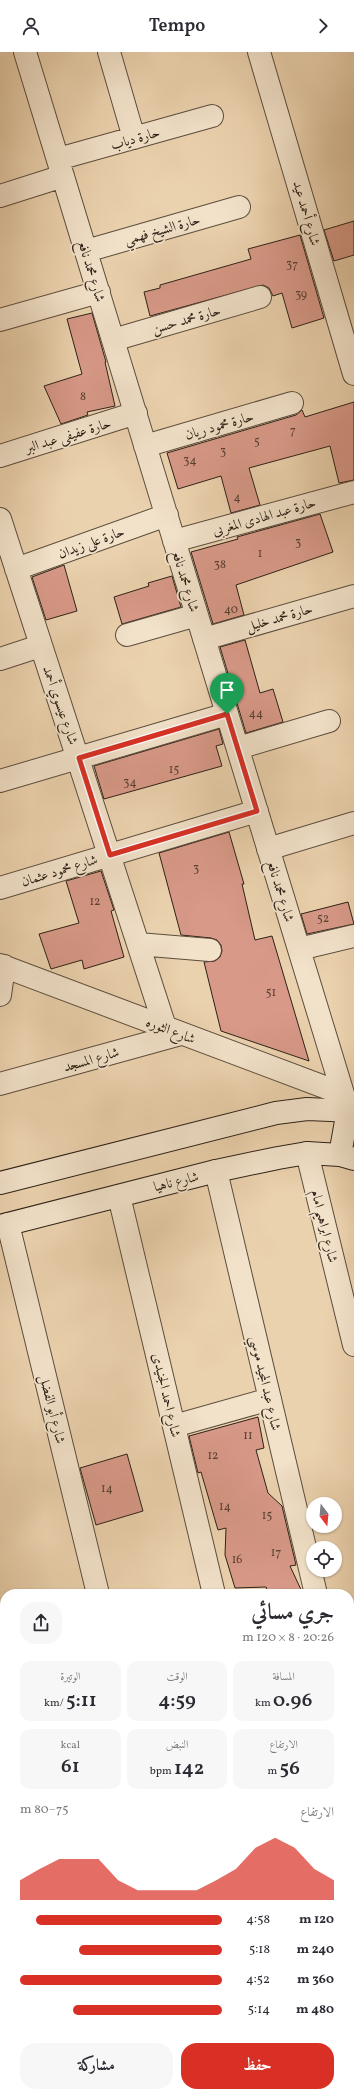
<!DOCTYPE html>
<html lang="ar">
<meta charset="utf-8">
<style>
:root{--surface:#fff;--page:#f7f7f7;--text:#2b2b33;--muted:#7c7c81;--accent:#d93025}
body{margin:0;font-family:Vollkorn,Amiri,serif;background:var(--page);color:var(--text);direction:rtl;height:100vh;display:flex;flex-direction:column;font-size:15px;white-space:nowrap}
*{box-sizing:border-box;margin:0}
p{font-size:13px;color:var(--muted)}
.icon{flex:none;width:22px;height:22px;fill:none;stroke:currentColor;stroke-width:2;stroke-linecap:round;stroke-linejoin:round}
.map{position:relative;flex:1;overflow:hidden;direction:ltr}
.drawer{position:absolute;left:0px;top:1537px;width:354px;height:508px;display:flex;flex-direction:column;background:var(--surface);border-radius:16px 16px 0 0;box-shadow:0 1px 3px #0004;direction:rtl}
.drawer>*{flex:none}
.needle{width:26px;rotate:164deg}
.tools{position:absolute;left:306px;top:1445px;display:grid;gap:8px}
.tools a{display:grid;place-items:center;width:36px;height:36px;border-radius:50%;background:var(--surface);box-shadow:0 1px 3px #0004;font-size:20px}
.pin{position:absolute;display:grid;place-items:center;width:34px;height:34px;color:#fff;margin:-41px -17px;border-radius:50% 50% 50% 0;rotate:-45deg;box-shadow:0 0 4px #0007}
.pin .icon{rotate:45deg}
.round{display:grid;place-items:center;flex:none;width:42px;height:42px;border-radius:16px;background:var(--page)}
.headline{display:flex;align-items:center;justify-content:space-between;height:68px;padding:0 20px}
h1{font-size:22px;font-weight:600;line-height:30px}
.stats{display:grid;grid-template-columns:repeat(3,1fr);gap:6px;height:68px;padding:4px 20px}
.stats div{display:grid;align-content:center;border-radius:10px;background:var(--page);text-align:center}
.stats b{font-size:20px;font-weight:600}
.stats small{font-size:11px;font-weight:400}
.stats p{font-size:11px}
.chart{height:112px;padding:8px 20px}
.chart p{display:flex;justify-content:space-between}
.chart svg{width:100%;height:72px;margin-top:4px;fill:var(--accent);opacity:.7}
.cta{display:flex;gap:8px;margin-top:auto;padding:8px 20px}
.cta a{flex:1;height:46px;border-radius:16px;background:var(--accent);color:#fff;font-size:16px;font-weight:600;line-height:46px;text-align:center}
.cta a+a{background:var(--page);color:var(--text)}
ul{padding:0 20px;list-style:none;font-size:13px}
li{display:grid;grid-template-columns:64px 48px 1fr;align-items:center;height:30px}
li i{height:10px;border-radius:5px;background:var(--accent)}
header{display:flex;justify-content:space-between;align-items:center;height:52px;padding:0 20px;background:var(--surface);font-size:18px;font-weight:600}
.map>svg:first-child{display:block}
</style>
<header><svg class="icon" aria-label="forward" viewBox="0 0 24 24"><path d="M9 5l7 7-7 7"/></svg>Tempo<svg class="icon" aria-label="person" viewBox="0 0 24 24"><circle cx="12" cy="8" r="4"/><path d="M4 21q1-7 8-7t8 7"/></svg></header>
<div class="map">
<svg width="354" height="2045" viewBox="0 0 354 2045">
<rect width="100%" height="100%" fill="#ebd2ae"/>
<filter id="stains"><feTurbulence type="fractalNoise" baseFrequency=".005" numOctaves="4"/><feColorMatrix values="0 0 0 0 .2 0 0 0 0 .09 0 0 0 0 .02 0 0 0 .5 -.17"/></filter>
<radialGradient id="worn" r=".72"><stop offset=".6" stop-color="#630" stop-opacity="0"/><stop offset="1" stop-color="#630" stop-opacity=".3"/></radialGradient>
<!-- building -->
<path fill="#d89988" stroke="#2d2117" d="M354,169V203L334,209L324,178Z
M300,183L324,266L292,276L282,241L273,244L269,236L263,233L150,264L144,240L160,236V233L251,207L248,197Z
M92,261L106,310H105L115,354L87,360L88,363L61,372L44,334L82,322L67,267Z
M354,350V428L339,431L330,394L249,416L260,453L231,461L221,424L178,437L167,401L296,363L302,358L305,365Z
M320,462L333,500L236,533L244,563L213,572L191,500L238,487L237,485Z
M64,513L77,559L46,568L32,525Z
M172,524L181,555L122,572L114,545L149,534L148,531Z
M245,588L260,641L273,637L283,670L246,681L220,595Z
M219,677L223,692L216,694L222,714L104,747L94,714Z
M229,780L244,832H242L255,888L272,884L309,1009L221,979L204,910L215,909L220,905L222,899L221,893L217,888L211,886L181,883L159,801Z
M101,819L114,858L111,859L124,905L84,917L82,908L51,917L39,882L79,871L66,829Z
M348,850L354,872L307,882L301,862Z
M258,1365L264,1396L256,1398L268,1441L282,1454L296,1513L290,1514L303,1542H269L266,1535L235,1536L225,1503L226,1476L218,1478L201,1420L198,1421L189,1384Z
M127,1402L143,1459L96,1473L80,1416Z"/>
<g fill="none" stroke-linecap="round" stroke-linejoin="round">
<defs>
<path id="minor" d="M25,0L348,1058
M109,0L134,86
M259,0L354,322
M58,107L212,64
M0,144L63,124
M86,199L239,155
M0,268L99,240
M113,288L260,245
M145,394L292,351
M0,404L136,361
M0,467L165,975
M174,489L354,440
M16,517L167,463
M127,583L197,563
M204,587L354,544
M0,607L40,594
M238,696L329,669
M0,729L227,662
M268,797L354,771
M0,836L257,759
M138,892L210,898
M299,897L354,884
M0,913L343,1042
M0,943L4,914
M0,1032L181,982
M307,1101L354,1293
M216,1119L316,1542
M119,1144L214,1542
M8,1172L98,1542
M174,1374L270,1347
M0,1640L5,1661
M349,1681L354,1703
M349,1824L354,1822
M0,1968L5,1967
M97,2040L99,2045
M219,2040L220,2045
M334,2040L336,2045
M132,2045L170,2040"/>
<path id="secondary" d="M340,1103L348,1058
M0,1131L276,1061L307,1057L354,1059
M0,1174L216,1119L278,1106L307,1101L340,1103L354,1107"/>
</defs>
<!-- minor casing -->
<use href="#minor" stroke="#5c4d3d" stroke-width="24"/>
<!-- secondary casing -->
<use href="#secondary" stroke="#2d2117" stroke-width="24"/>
<!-- minor -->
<use href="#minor" stroke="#f2e2ca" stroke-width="22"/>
<!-- secondary -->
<use href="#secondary" stroke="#f2e2ca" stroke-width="22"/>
</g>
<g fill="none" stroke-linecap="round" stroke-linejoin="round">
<defs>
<path id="route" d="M227,662L257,759L110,803L79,706Z"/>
</defs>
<!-- route casing -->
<use href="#route" stroke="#fff" stroke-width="8"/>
<!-- route -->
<use href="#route" stroke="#d93025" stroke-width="5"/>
</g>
<g text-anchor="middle" stroke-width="3.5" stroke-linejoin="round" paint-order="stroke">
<!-- number labels -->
<g font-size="12" fill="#583f33">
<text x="292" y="216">37</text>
<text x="301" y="246">39</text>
<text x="83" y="348">8</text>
<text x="293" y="382">7</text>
<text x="257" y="393">5</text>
<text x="223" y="403">3</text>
<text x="190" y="412">34</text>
<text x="237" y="449">4</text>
<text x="298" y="494">3</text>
<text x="260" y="505">1</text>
<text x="220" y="516">38</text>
<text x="231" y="561">40</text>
<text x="256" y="665">44</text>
<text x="174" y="721">15</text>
<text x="130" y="734">34</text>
<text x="196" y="820">3</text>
<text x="95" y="853">12</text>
<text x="323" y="870">52</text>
<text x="271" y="944">51</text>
<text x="248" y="1387">11</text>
<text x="213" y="1407">12</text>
<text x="107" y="1440">14</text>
<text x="225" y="1458">14</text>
<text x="267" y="1467">15</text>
<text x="276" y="1504">17</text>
<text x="237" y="1511">16</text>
</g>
<!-- street labels -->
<g font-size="14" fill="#2d2117" stroke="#f2e2ca">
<text transform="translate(135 86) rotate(-16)" y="5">حارة دياب</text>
<text transform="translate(307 161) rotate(74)" y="5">شارع أحمد عيد</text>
<text transform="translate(162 177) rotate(-16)" y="5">حارة الشيخ فهمي</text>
<text transform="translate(92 219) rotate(73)" y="5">شارع محمد نافع</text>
<text transform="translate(186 267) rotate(-16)" y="5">حارة محمد حسن</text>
<text transform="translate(219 373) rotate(-16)" y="5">حارة محمود ريان</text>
<text transform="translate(68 383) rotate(-17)" y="5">حارة عفيفى عبد البر</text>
<text transform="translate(264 464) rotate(-16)" y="5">حارة عبد الهادى المغربى</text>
<text transform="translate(91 490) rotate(-20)" y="5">حارة على زيدان</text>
<text transform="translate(186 529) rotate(73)" y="5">شارع محمد نافع</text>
<text transform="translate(279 565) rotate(-16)" y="5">حارة محمد خليل</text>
<text transform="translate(61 653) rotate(71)" y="5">شارع عيسوي أحمد</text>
<text transform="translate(59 818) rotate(-17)" y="5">شارع محمود عثمان</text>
<text transform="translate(281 839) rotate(73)" y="5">شارع محمد نافع</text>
<text transform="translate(171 978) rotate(21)" y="5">شارع الثوره</text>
<text transform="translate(91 1007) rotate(-16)" y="5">شارع المسجد</text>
<text transform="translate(176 1129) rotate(-14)" y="5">شارع ناهيا</text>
<text transform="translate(325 1174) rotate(76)" y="5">شارع ابراهيم امام</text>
<text transform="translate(266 1331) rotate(77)" y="5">شارع عبد المجيد موسي</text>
<text transform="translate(167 1343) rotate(77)" y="5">شارع احمد الجنيدى</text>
<text transform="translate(53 1357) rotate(76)" y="5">شارع أبو الفضل</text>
</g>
</g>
<rect width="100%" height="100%" filter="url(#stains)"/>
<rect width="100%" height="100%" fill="url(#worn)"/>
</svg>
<div class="tools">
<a><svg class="needle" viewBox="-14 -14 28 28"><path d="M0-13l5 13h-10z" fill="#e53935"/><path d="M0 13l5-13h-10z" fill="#7c7c81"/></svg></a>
<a><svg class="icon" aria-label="locate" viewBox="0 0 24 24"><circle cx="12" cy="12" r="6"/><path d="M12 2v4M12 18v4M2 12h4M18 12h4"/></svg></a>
</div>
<div class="pin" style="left:227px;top:662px;background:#1e9e55"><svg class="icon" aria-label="arrive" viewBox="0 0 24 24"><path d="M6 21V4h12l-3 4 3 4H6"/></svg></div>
<section class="drawer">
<div class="headline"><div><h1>جري مسائي</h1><p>20:26 · 8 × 120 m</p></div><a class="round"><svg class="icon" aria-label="share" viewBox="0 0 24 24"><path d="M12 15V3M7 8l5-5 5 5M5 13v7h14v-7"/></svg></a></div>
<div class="stats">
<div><p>المسافة</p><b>0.96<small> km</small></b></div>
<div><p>الوقت</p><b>4:59</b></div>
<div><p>الوتيرة</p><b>5:11<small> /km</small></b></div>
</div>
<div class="stats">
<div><p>الارتفاع</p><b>56<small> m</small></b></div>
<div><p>النبض</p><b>142<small> bpm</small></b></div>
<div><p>kcal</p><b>61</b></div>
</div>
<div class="chart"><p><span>الارتفاع</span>75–80 m</p>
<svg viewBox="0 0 160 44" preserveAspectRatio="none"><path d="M0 44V32L10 25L20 19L30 19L40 19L50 32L60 38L70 38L80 38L90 38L100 32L110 25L120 12L130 6L140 12L150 25L160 32V44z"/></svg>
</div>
<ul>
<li><b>120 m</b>4:58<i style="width:92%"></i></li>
<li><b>240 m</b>5:18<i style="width:71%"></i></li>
<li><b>360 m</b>4:52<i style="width:100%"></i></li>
<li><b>480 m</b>5:14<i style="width:74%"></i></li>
</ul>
<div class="cta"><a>حفظ</a><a>مشاركة</a></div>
</section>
</div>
